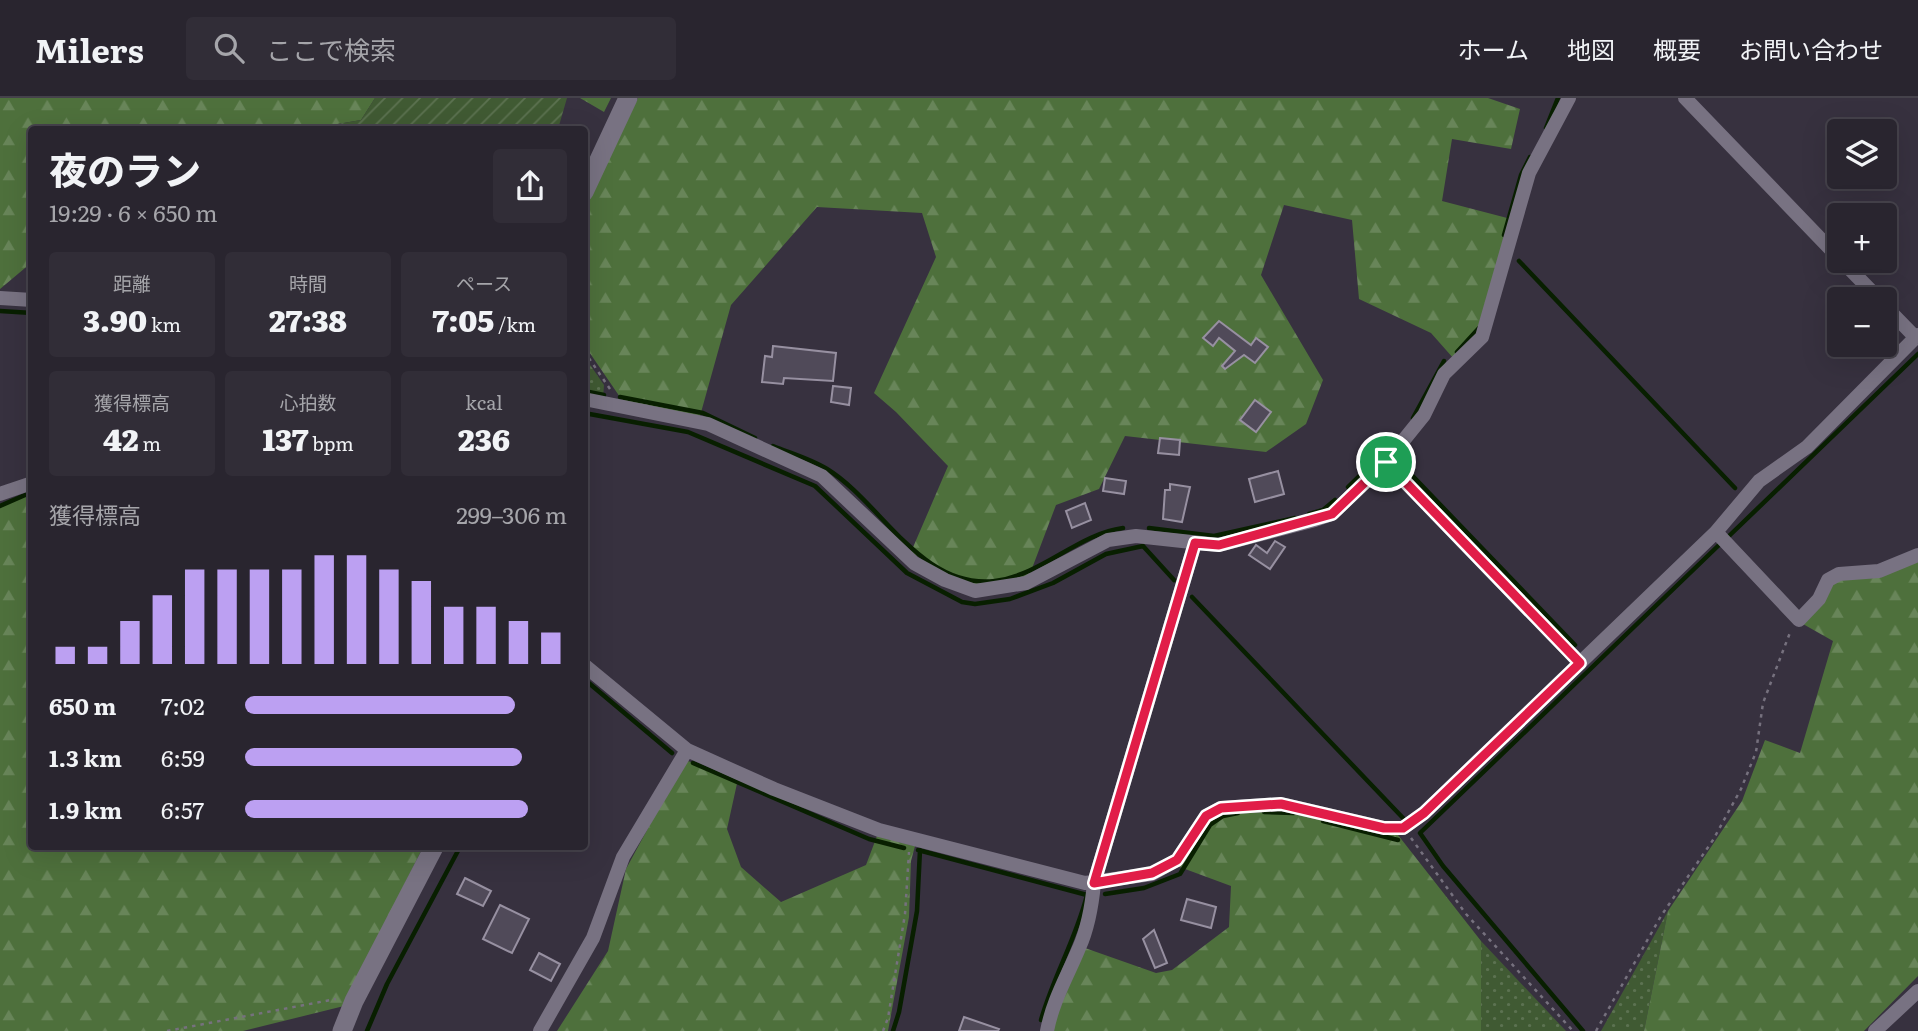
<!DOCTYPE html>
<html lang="ja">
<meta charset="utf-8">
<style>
:root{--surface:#29252f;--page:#312d37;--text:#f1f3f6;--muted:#a5a5aa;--line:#45424b;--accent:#bca0f2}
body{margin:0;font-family:Literata,"Noto Sans JP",serif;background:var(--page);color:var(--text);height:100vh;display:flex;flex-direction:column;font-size:26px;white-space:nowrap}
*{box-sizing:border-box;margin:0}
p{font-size:23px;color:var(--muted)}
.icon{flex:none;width:38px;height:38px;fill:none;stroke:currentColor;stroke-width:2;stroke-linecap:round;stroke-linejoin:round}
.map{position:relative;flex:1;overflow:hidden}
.panel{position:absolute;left:28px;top:28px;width:560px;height:724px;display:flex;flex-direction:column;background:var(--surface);border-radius:7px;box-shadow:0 7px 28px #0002,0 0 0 2px var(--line)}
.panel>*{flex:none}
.buttons{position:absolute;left:1827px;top:21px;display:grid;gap:14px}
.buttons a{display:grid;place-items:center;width:70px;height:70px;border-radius:7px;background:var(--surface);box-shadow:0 7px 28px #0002,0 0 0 2px var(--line);font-size:35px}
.pin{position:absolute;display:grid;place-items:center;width:60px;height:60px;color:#fff;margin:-30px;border:4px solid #fff;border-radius:50%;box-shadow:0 2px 7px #0007}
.round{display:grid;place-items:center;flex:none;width:74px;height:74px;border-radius:7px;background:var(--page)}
.headline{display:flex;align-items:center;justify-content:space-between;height:119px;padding:0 21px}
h1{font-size:38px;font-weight:800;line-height:52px}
.stats{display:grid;grid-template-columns:repeat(3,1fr);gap:10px;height:119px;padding:7px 21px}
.stats div{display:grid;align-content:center;border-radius:7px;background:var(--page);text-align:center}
.stats b{font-size:30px;font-weight:800}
.stats small{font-size:19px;font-weight:400}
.stats p{font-size:19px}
.chart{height:196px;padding:14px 21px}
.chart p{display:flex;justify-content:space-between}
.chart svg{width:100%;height:126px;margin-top:7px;stroke:var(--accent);stroke-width:6}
ul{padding:0 21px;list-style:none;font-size:23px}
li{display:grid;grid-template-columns:112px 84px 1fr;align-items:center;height:52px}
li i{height:18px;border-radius:9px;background:var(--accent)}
header{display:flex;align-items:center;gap:42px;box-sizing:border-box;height:98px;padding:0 35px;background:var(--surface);border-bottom:2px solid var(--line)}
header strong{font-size:33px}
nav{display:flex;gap:38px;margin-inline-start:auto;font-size:24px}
.search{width:490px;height:63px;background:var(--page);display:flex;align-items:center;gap:18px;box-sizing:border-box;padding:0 24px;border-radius:7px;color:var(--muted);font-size:26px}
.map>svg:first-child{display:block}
</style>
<header>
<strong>Milers</strong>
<div class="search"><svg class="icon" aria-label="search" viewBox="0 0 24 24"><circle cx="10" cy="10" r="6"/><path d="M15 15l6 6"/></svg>ここで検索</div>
<nav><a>ホーム</a><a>地図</a><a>概要</a><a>お問い合わせ</a></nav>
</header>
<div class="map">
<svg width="1918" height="933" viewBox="0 0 1918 933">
<defs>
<pattern id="grass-dots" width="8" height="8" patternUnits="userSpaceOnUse" patternTransform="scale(1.75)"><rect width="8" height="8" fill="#405a33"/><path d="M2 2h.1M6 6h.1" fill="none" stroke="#5c7251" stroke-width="1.8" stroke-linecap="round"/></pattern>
<pattern id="forest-firs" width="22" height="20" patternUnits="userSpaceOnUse" patternTransform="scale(1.75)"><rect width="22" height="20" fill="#4e703c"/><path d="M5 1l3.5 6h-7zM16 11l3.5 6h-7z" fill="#688559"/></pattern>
<pattern id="garden-furrows" width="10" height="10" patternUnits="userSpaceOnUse" patternTransform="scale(1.75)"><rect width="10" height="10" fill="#405a33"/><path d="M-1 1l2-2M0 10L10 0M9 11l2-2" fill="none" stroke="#5c7251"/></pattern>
</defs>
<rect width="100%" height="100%" fill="#37313f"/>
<!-- grass -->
<path fill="url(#grass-dots)" d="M584,258L604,287L603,301L585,297Z
M1668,813L1644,933H1601Z
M1481,843L1566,933H1481Z"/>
<!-- forest -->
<path fill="url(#forest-firs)" d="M0,0H375L361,22L308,31L32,32L31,165L0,191Z
M580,0H611L604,14Z
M638,0H1488L1520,11L1511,51L1452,41L1442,103L1511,121L1479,235L1454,261L1431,235L1359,201L1352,122L1284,107L1261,177L1323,282L1306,326L1266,354L1125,338L1099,391L1056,407L1028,481L975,487L947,477L911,454L948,368L896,314L874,295L936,159L922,115L817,109L731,207L700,318L622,302L585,248L584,119L591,97Z
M31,393L32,749H423L344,908L243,933H0V406Z
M1918,464V878L1864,933H1644L1668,813L1742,703L1765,642L1800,655L1833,543L1803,526L1833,483Z
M685,662L738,681L727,731L741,769L781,804L866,767L877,738L915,748L911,763L909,819L888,933H557L608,853L626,771Z
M1258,711C1306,714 1350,732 1398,737L1481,843V933H1052L1054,917L1085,850L1156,875L1172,872L1229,829L1231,788L1177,768L1205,726L1220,715Z"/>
<!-- garden -->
<path fill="url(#garden-furrows)" d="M375,0H567L558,31H308L361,22Z"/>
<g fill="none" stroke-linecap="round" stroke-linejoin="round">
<!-- stream -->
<path stroke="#081f00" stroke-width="4.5" d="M1546,30L1558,0
M1504,137L1521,77L1530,59
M1519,163L1735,390
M0,213L32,215
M1457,254L1479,230
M584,293L604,297
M620,299L703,315L755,340
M584,315L688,334L815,388L907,475L962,504L975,506L1010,501L1053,485L1106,456L1143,448L1174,482
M1413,320L1444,263
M773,348C790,355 811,361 827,371C881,404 921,492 995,483C1042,477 1078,436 1123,430
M1405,370L1575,547
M1348,389L1390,348
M0,408L32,394
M1309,416L1323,412L1335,402
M1149,430L1214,438L1295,420
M1729,438L1918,256
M1192,499L1403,720
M584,581L672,655
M693,665L869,741L904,750
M1264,714L1294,715
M1323,723L1398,742
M918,752L1087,797C1076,841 1053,879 1041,922
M1105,796L1144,790L1180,776L1210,727L1223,718L1238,715
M367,933L387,886L460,749
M893,933L899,914L917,813L920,752
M1583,933L1443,768L1420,735L1719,447"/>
</g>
<!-- building -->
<path fill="#504a59" stroke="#9790a1" stroke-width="2" d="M1219,223L1251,247L1256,240L1268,249L1255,265L1244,257L1225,271L1222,268L1235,253L1219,240L1213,248L1203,240Z
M773,248L836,255L833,283L784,280L783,286L762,284L765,258L772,259Z
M833,288L851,290L849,307L831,304Z
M1255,302L1271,314L1256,334L1240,322Z
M1160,340L1180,342L1179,357L1158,355Z
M1278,373L1284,396L1255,404L1249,381Z
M1105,380L1126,383L1124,396L1103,393Z
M1170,386L1190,389L1182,424L1163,421L1165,392H1170Z
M1085,405L1091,422L1072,430L1066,413Z
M1275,443L1285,449L1270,471L1249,457L1256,447L1267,455Z
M465,780L491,793L483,808L457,796Z
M1187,801L1216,809L1211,830L1181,822Z
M500,807L529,821L512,855L483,841Z
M1154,832L1167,865L1155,870L1143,841Z
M539,855L560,866L551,883L530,872Z
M964,919L999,931L998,933H959Z"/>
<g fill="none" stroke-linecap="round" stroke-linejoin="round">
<!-- path -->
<path stroke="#76717e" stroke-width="2.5" stroke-dasharray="3.5 5" stroke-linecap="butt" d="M584,253L610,291
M1411,740L1466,816L1573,933
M167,933L336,901
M883,933L888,920L905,816L909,754
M1596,933L1661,818L1713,742L1741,691L1756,654L1763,605L1791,532"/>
<!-- street -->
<path stroke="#787282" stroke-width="14" d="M1685,0L1839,160
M1842,163L1879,201
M0,200L32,202
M1885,208L1915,239
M584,301L708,326L822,378L914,465L945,482L975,493L1026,485L1108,442L1136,438L1219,447L1315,422L1332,416L1386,364L1424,317L1444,276L1482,239L1529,75L1569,0
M1386,364L1580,565
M0,396L32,385
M1716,434L1799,522L1819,501L1828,482L1839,476L1879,473L1918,457
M584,567L687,652L774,691L879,732L1085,785L1152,776L1177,762L1206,718L1221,710L1281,706L1384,730H1403L1424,715L1716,434L1759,383L1807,349L1918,237
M540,933L593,840L623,759L687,652
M1047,933C1053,902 1067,879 1079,850C1088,830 1092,807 1094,785L1195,445
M1875,933L1918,893"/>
<!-- secondary -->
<path stroke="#787282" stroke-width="19" d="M584,94L628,0
M342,933L354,903L434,749"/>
</g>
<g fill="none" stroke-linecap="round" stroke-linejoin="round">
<defs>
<path id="route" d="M1386,364L1580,565L1424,715L1403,730H1384L1281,706L1221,710L1206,718L1177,762L1152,775L1094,785L1195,445L1219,447L1332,416Z"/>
</defs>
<!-- route casing -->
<use href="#route" stroke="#fff" stroke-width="14"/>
<!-- route -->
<use href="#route" stroke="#e11d48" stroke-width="9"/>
</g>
</svg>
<div class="buttons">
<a><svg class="icon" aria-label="layers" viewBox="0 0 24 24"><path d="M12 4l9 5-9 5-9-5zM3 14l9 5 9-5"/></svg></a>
<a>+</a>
<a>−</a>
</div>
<div class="pin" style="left:1386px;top:364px;background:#1e9e55"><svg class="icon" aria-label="arrive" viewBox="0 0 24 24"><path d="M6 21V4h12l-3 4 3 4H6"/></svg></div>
<section class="panel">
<div class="headline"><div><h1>夜のラン</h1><p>19:29 · 6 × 650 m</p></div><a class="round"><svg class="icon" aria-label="share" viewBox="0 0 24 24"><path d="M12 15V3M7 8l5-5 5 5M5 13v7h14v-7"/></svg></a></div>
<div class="stats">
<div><p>距離</p><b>3.90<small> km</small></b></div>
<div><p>時間</p><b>27:38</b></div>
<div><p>ペース</p><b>7:05<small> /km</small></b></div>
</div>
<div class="stats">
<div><p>獲得標高</p><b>42<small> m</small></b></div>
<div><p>心拍数</p><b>137<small> bpm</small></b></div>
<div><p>kcal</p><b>236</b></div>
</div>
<div class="chart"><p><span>獲得標高</span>299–306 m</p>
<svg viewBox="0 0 160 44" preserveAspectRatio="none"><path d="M5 44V38M15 44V38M25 44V29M35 44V20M45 44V11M55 44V11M65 44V11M75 44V11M85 44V6M95 44V6M105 44V11M115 44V15M125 44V24M135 44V24M145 44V29M155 44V33"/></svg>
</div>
<ul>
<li><b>650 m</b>7:02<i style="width:84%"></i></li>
<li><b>1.3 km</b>6:59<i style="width:86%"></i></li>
<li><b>1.9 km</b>6:57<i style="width:88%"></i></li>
</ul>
</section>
</div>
